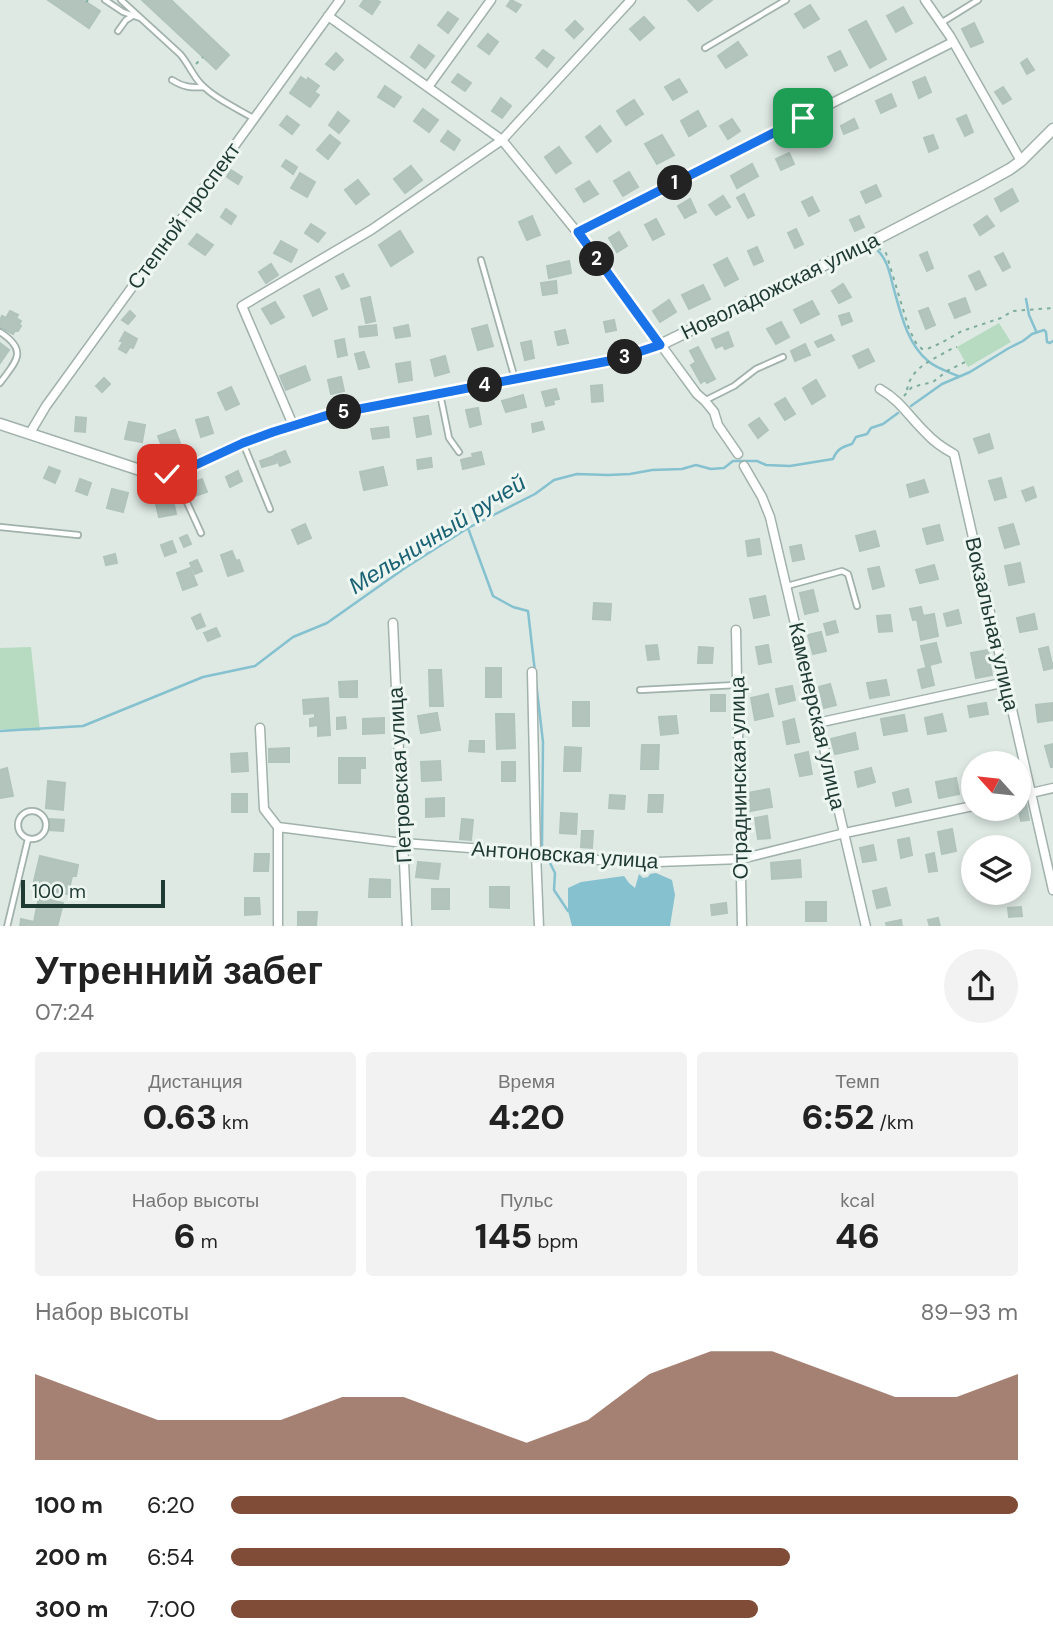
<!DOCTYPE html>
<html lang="ru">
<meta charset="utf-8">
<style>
:root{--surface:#fff;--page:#f2f2f2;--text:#222;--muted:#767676;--accent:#804c38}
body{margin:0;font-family:"DM Sans",sans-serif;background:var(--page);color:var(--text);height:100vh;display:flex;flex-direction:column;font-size:26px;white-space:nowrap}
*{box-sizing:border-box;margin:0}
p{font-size:23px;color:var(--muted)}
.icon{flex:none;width:38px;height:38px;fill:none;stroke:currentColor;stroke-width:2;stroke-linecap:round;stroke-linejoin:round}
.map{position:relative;height:926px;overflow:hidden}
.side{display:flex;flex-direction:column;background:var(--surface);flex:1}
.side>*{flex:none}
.needle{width:46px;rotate:297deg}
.tools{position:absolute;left:961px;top:751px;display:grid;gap:14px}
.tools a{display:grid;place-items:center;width:70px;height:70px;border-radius:50%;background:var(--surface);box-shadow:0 4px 10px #0003;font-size:35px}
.scale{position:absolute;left:21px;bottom:18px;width:144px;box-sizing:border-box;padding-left:7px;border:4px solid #1f3933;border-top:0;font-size:19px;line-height:24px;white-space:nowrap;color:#1f3933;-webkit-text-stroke:5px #eef6f2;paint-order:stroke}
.pin{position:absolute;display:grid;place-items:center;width:60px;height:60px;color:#fff;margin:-30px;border-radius:14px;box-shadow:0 4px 10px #0006}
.km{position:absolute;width:35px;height:35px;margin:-18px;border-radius:50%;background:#222;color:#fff;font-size:19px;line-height:35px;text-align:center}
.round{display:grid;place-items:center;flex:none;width:74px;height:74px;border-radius:37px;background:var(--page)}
.summary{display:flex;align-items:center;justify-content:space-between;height:119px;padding:0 35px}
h1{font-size:38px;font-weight:800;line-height:52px}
.stats{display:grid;grid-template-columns:repeat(3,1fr);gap:10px;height:119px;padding:7px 35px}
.stats div{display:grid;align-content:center;border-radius:7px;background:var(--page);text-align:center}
.stats b{font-size:35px;font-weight:800}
.stats small{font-size:19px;font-weight:400}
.stats p{font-size:19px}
.chart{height:196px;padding:14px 35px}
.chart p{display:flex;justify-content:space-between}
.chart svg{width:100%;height:126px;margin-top:7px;fill:var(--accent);opacity:.7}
ul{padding:0 35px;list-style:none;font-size:23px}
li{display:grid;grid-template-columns:112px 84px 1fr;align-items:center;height:52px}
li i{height:18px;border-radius:9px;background:var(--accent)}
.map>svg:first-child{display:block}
</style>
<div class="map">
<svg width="1053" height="927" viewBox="0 0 1053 927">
<rect width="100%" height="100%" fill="#dee9e4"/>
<!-- green -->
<path fill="#b6dbc1" d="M999,323L1011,342L968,367L957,347Z
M31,647L40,731L0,729V648Z"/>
<!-- water -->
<path fill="#85c1cf" d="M656,873L672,880L675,895L670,926H572L568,911V888L581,882L624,876L629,883L635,888L639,874L643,878L648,877L650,874Z"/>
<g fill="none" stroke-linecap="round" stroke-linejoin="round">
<!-- stream -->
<path stroke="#85c1cf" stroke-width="2.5" d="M878,251C887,259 890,274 893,286C900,311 907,344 928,361C936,368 949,372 958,376
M1026,299L1029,315L1036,331
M911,406L942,384L970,372L1009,348L1023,341L1032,334L1044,330L1046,332L1047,342L1050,343L1053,341
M468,528L493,596L513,607L528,611L535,672
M536,682L543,742L542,846
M0,731L83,726L203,677L255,666L293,637L327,623L405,568L468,528L535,494L554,480L577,474L608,475L630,474L652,470L682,469L696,465L711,469L724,468L733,461H757L766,465L790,466L833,459C837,449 842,447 852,444L856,437L867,434L871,428L883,424L898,413
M550,863L555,873L554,890L568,911"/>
</g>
<!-- building -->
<path fill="#b3c4bd" stroke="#b0c3bc" stroke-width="2" d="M48,0H83L100,11L89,28Z
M142,0H171L229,55L216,69Z
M364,0H376L380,2L372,14L360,6Z
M511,0L521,5L516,12L507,6Z
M688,0H712L698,11Z
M810,5L819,19L804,28L795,14Z
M903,7L912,23L896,32L887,16Z
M448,12L458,19L448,33L438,25Z
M644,17L654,28L640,40L630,29Z
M575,21L583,29L574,38L566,30Z
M866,21L886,59L870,68L849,30Z
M974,23L983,42L971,47L962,29Z
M488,34L498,42L489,54L478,46Z
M738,42L747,55L726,68L718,56Z
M419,45L434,56L425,68L411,57Z
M543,50L554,58L547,67L536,58Z
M840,51L847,65L835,71L828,57Z
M336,53L343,60L334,70L326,64Z
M1027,59L1034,70L1027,74L1021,63Z
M458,74L471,83L465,91L452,82Z
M301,77L307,81L308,78L319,86L314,92L319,95L310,107L290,93Z
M925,77L931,92L919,98L913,82Z
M679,79L687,92L673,100L665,87Z
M385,86L401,97L394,107L378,97Z
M1003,87L1011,99L1003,104L995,92Z
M891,94L896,106L881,113L876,101Z
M501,98L511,106L502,118L492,111Z
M634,100L643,114L626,125L617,111Z
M423,109L438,120L429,132L414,121Z
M698,111L706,126L689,136L681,121Z
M338,112L349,121L339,133L329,125Z
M966,115L973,132L965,136L957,119Z
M287,116L299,125L292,134L280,125Z
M732,119L740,131L728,139L720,126Z
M854,119L858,128L844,134L841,126Z
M600,126L611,141L597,152L586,137Z
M448,131L460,140L454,150L441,141Z
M330,135L340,143L328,159L317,150Z
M662,135L674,155L657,164L645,144Z
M933,135L938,148L929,152L924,138Z
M559,147L571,163L556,173L545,157Z
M789,153L794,164L781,170L776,159Z
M286,160L297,167L293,174L282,166Z
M752,164L758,176L737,188L731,176Z
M411,166L422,180L405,193L394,179Z
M231,170L242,177L238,184L227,177Z
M629,172L638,187L623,196L614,181Z
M300,173L315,182L307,197L291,188Z
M358,180L369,194L356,204L345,190Z
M589,181L598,194L584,202L576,189Z
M876,185L881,196L866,203L861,192Z
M1012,189L1018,201L1001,211L995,199Z
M744,194L754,215L748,218L737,198Z
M723,196L730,207L716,215L709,205Z
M812,197L819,211L809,216L802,202Z
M690,199L696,212L685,218L678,206Z
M226,209L236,216L231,224L221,217Z
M532,216L540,235L527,240L519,222Z
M859,216L864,227L855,231L850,220Z
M987,216L994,226L980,235L974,225Z
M656,219L664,234L653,240L645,225Z
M311,224L325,233L318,242L305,233Z
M796,229L803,244L795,248L788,233Z
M400,231L413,252L391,266L379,245Z
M619,232L627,246L617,252L609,238Z
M197,234L213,245L205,255L189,244Z
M281,241L297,250L291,262L274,253Z
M757,247L763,261L754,265L748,251Z
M927,252L933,268L927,271L920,255Z
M1003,253L1010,267L1003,271L995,257Z
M727,258L738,279L725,286L714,265Z
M569,261L571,273L549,278L547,266Z
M271,264L278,275L266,283L259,272Z
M979,271L986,285L976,290L969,276Z
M343,274L349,286L342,289L336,277Z
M556,281L557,293L543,295L541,283Z
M843,284L851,297L839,303L832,291Z
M703,285L710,299L689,309L682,295Z
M319,289L327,309L313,316L304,296Z
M370,297L375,321L366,323L361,299Z
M965,298L970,312L955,318L949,304Z
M669,300L676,312L660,322L653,311Z
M812,301L819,314L801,323L794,310Z
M275,302L284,317L271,324L262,309Z
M928,308L935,325L926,329L919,311Z
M10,311L18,315L16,318L21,321L19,324L21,326L18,331H15L13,334L0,327V321L2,316L6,318Z
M130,311L135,316L128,324L122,320Z
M849,313L852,321L842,325L839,316Z
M614,320L616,330L606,332L604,322Z
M781,322L789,337L776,344L767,329Z
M376,325L377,335L360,337L359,327Z
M408,325L410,336L396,338L394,328Z
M487,325L493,346L478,350L472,329Z
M565,330L568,343L558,345L555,332Z
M125,332L137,339L133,348L130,347L126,353L119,349L123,342L120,341Z
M728,332L733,346L725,349L723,345L716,348L712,339Z
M831,335L834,340L818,347L815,342Z
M344,339L347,355L338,357L335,341Z
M531,341L534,358L525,360L521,343Z
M0,343L9,350L0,363Z
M805,344L810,355L795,361L791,351Z
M698,347L715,379L707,383L705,380L701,383L691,365L696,362L690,351Z
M868,349L874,361L859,368L853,356Z
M364,352L369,367L359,369L355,354Z
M445,356L449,372L435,376L431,360Z
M410,362L412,380L399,382L396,364Z
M305,366L310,380L286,390L280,376Z
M341,377L344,391L331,394L328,380Z
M104,378L110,384L102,392L96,386Z
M816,380L825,396L812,404L803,388Z
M602,385L603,401L592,402L591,386Z
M231,387L239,404L226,410L218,393Z
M556,389L559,399L553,400L554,404L546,406L542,392Z
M523,395L526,407L506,412L502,401Z
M785,398L795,414L785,420L775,404Z
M478,408L481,424L470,427L466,410Z
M428,416L431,434L417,437L414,418Z
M76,417L86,418L85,432L75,431Z
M208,417L213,433L201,437L196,420Z
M759,418L768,430L758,438L749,425Z
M129,422L145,425L142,442L125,439Z
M542,422L544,429L533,432L532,424Z
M388,427L389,437L373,439L371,429Z
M175,430L180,443L163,449L158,436Z
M989,434L993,448L979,453L974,439Z
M285,451L290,462L280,466L275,455Z
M481,452L484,464L463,469L461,460L473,457L472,454Z
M274,456L276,463L262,467L260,461Z
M431,458L432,467L418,469L417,460Z
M49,467L60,471L55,483L44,478Z
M383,467L387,485L364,490L360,472Z
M238,471L242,481L230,487L226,477Z
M1001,478L1006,497L995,500L989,481Z
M80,479L91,483L87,495L76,491Z
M202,479L207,492L195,496L191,484Z
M924,480L928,492L910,497L907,485Z
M1033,487L1036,497L1026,501L1022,491Z
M112,489L128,493L123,512L107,508Z
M172,496L176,514L159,517L155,500Z
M305,524L311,538L298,544L292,530Z
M1013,524L1019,544L1005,548L999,528Z
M939,525L943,540L927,544L923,529Z
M875,531L879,546L860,551L856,536Z
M187,535L191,544L184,547L180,538Z
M759,539L761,554L748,556L746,541Z
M172,541L176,552L165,556L161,545Z
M801,545L804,559L793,561L790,547Z
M232,551L236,561L239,560L243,571L228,576L221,555Z
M115,554L117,563L106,565L104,557Z
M197,560L202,571L195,574L190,563Z
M1020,563L1024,582L1009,585L1005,566Z
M934,565L938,579L920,583L916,570Z
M879,567L884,586L873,589L868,569Z
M190,568L197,585L183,590L177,573Z
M813,590L818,611L805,614L800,593Z
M765,596L769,615L754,618L750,599Z
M594,603L611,604L610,620L593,619Z
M921,607L923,616L934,614L938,636L921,640L917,619L913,620L910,609Z
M958,610L961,623L947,626L944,614Z
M200,614L205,626L197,629L192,618Z
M1034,614L1037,629L1020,632L1017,618Z
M890,615L892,631L879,632L877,616Z
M835,621L838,632L827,635L824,624Z
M216,628L220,636L208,641L204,633Z
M821,632L826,651L813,654L808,635Z
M936,643L941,662L926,666L921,646Z
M657,645L659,659L648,660L646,646Z
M768,645L771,662L759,664L756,647Z
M699,647L713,648L712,663H698Z
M1048,647L1053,668L1044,670L1039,649Z
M988,650L992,675L976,678L971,653Z
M930,667L934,685L922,688L918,670Z
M486,668H501V697H486Z
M429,670H441L443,706H430Z
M886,680L889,695L870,698L867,683Z
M357,681V697H340L339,682Z
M830,684L836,705L824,708L819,687Z
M792,686L795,700L779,704L776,689Z
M768,694L773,716L755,720L751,698Z
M711,695H725V711H711Z
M328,698L330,735L318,736V725L310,726V719L315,718V713L304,714L303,700Z
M573,702H589V726H573Z
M986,703L988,714L970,717L968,706Z
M1053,703V720L1038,722L1036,705Z
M437,713L440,730L421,733L418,716Z
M496,714H514L515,748L497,749Z
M942,714L946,731L928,734L925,718Z
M904,715L907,731L884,735L881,719Z
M676,716L678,733L661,735L659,717Z
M345,717L346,728L337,729V718Z
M384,718V733L363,734V719Z
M794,719L799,742L787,744L783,722Z
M855,733L858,749L835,754L831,739Z
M470,741H484V752L469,751Z
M1053,744V767H1051L1045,746Z
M642,745H659L658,769H641Z
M565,747L581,748L580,771H564Z
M289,748V762H269V749Z
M808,752L812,774L800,776L795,755Z
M247,753L248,771L232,772L231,754Z
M339,758H365V768H360V783H339Z
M440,761L441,780L422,781L421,762Z
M502,762H515V781H502Z
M7,768L13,796L0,798V770Z
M871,768L875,782L858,787L855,772Z
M956,778L959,794L939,798L936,782Z
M48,781L65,783L63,810L46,808Z
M769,789L772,807L750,811L747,793Z
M908,789L911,802L896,806L893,793Z
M232,794H247V812H232Z
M610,795L625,796L624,809L609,808Z
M649,795H663L662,812H648Z
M444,798V816L426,817V799Z
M1026,804L1029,820L1021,821L1018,806Z
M561,813L577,814L576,834L560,833Z
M767,816L770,838L758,839L755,818Z
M49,819L64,820L63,831L48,830Z
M462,819L473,820L471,840L460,839Z
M952,829L956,851L942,854L938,832Z
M582,831H593L592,848L581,847Z
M909,838L912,855L901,858L898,840Z
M873,845L876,860L863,862L860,848Z
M934,853L937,871L929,872L926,855Z
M255,854H269L268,871H254Z
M40,856L78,865L76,876H72L68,894L55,892L57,886L34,881Z
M800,860L801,877L772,879L771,863Z
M418,862L440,864L438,879L416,877Z
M370,879L390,880V897H369Z
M490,887H509V908L490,907Z
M886,888L890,905L877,908L873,891Z
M432,889H449V909H432Z
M39,897L63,903L57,927H20L21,919L34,922Z
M245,898H259L260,914L245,915Z
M806,902H826V921H806Z
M726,903L727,913L712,915L711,905Z
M1021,907L1022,916L1009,917L1008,908Z
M298,912H317L316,927H298Z
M938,918L940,927H930L928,920Z
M901,920L902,927H887L886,923Z"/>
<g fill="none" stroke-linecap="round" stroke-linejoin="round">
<defs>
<path id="service" d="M105,0L123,12L140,18
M121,0L180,54C188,63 192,74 200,83C214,98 236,108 253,118
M941,23L978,0
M118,31L126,20L131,17
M705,48L786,0
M172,80C183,87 191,88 204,87
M481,260L515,379
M0,332C29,351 16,361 0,383
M440,394L449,438L459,452
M706,400L734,386L756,369L783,357
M243,443L270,509
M174,474L201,533
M0,527L78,535
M787,586L842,571L848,574L857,606
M640,690L736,685
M18 825a14 14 0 1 1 28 0a14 14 0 1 1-28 0Z
M7,927L28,839"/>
<path id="minor" d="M925,0L950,36L1021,161
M328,16L502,140L577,232L664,349L697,394L705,401L714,412L718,425L738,454
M428,87L491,0
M577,232L953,42
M880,389C901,401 909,417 926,433C934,442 943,448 954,454L1053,890
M293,425L242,306L371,230L502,140L631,0
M30,433L46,406L340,0
M744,466L762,497L770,517L866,927
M393,623L407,927
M736,630L742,927
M532,672L536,853L539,927
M817,723L1006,682
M260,728L264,809L278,827V927
M1018,796L1053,788
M278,827L403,843L536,853L598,860L657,862L741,859L845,833L973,806"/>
<path id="tertiary" d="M0,424L143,471L155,474L179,472L243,443L273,432L328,415L614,360L660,345L871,242L981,185L1010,169L1021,161L1053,129"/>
</defs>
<!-- service casing -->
<use href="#service" stroke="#a1b1ab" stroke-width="8"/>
<!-- minor casing -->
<use href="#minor" stroke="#a1b1ab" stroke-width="11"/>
<!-- tertiary casing -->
<use href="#tertiary" stroke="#a1b1ab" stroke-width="13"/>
<!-- path -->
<path stroke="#7eada0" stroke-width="2" stroke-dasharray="3.5 5" stroke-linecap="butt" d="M86,2L88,0
M196,64L203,57
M878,248L886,253L909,329L916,343L922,349H927L941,343L962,331L1001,318L1013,311L1053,308
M907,390C911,366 935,359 953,348L957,347
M904,396L912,387L933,382L947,371L965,362"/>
<!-- service -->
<use href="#service" stroke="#fff" stroke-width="4.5"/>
<!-- minor -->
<use href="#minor" stroke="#fff" stroke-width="8"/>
<!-- tertiary -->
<use href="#tertiary" stroke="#fff" stroke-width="10"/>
</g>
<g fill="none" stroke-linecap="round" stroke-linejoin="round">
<defs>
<path id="route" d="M167,474L191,467L243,443L273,432L328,415L614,360L660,345L578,232L803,118"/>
</defs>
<!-- route casing -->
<use href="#route" stroke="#fff" stroke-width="14"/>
<!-- route -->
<use href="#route" stroke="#1a73e8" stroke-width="9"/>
</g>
<g text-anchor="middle" stroke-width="6" stroke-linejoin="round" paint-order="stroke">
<!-- street labels -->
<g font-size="21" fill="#1f3933" stroke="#eef6f2">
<text transform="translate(184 216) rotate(-54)" y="7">Степной проспект</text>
<text transform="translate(780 286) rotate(-26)" y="7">Новоладожская улица</text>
<text transform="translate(992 624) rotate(77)" y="7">Вокзальная улица</text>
<text transform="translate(817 716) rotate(77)" y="7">Каменерская улица</text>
<text transform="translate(400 775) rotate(-93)" y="7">Петровская улица</text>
<text transform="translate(739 778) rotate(-91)" y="7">Отраднинская улица</text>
<text transform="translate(565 855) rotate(4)" y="7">Антоновская улица</text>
</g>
<!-- water labels -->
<g font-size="23" font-style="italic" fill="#1a6274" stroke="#eef6f2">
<text transform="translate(437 534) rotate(-32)" y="8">Мельничный ручей</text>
</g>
</g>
</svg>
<div class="tools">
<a><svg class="needle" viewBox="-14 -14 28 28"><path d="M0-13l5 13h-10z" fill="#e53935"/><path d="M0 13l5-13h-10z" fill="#767676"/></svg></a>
<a><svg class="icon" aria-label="layers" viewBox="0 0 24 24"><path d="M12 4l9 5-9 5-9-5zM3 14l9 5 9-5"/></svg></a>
</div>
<div class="scale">100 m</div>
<div class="pin" style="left:803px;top:118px;background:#1e9e55"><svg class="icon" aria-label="arrive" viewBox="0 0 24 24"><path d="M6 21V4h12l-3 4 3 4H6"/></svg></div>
<div class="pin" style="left:167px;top:474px;background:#d93025"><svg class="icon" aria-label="check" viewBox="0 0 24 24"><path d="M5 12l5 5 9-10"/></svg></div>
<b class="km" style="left:675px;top:183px">1</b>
<b class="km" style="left:597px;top:259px">2</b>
<b class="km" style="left:625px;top:357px">3</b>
<b class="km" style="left:485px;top:385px">4</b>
<b class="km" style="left:344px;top:412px">5</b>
</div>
<section class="side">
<div class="summary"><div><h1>Утренний забег</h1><p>07:24</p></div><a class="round"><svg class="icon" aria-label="share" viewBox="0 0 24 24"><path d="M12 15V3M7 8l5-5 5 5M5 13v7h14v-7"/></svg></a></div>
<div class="stats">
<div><p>Дистанция</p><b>0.63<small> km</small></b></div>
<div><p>Время</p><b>4:20</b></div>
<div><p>Темп</p><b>6:52<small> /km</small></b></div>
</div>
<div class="stats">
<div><p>Набор высоты</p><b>6<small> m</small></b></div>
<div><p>Пульс</p><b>145<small> bpm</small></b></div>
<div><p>kcal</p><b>46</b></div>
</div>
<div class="chart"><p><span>Набор высоты</span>89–93 m</p>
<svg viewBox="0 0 160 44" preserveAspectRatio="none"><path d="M0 44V14L10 22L20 30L30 30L40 30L50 22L60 22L70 30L80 38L90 30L100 14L110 6L120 6L130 14L140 22L150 22L160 14V44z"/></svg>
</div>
<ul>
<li><b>100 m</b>6:20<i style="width:100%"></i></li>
<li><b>200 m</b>6:54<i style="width:71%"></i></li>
<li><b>300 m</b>7:00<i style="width:67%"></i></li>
</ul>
</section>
